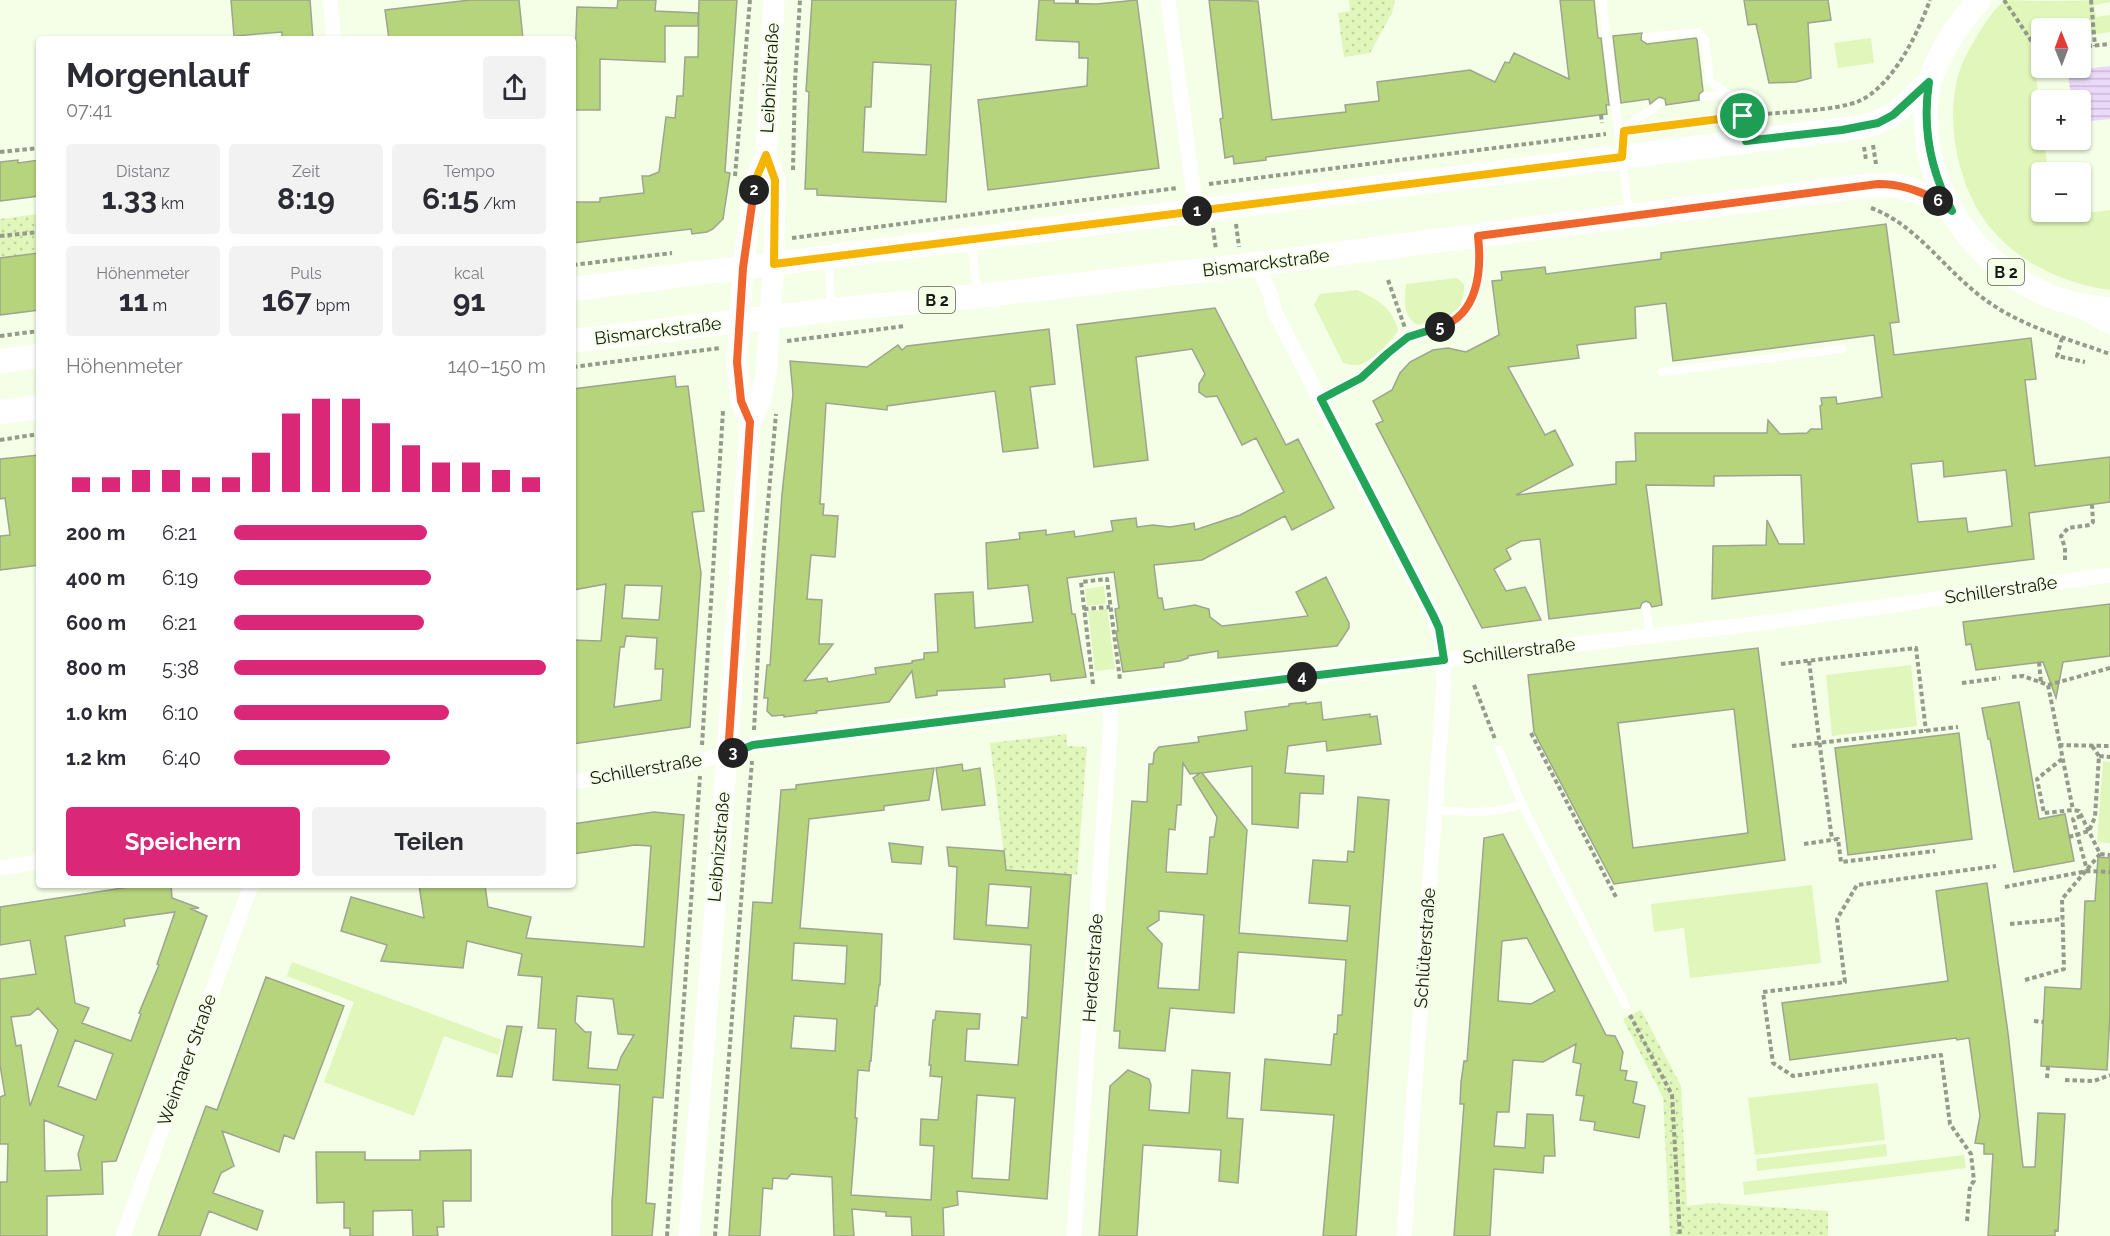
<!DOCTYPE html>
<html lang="de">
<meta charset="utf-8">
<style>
:root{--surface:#fff;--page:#f2f2f3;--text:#2b2b33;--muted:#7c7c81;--accent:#db2777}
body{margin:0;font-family:Raleway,sans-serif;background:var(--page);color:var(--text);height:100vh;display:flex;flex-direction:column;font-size:22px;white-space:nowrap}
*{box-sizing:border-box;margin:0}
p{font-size:20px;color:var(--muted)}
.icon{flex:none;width:33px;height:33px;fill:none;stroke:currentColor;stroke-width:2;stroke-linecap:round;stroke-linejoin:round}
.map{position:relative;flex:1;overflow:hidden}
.panel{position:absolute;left:36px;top:36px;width:540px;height:852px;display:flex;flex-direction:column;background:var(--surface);border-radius:6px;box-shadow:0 2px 4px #0004}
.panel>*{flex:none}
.needle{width:39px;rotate:359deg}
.tools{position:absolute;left:2031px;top:18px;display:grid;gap:12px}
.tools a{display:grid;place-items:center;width:60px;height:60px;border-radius:6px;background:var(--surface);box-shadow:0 2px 4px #0004;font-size:30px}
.pin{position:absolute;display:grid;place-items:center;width:51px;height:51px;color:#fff;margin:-26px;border:3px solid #fff;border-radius:50%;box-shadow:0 2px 6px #0007}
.km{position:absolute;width:30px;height:30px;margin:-15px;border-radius:50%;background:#222;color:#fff;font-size:16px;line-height:30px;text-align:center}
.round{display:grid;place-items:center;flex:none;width:63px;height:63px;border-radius:6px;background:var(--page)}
.headline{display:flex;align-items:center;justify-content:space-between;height:102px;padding:0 30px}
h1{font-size:33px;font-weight:700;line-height:45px}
.figures{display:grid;grid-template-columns:repeat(3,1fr);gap:9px;height:102px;padding:6px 30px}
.figures div{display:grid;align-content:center;border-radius:6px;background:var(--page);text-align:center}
.figures b{font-size:30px;font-weight:700}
.figures small{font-size:16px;font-weight:400}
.figures p{font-size:16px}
.chart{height:168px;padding:12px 30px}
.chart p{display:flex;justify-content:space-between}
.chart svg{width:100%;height:108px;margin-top:6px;stroke:var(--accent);stroke-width:6}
.primary-button{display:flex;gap:12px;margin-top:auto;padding:12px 30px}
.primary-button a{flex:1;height:69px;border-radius:6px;background:var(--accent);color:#fff;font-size:24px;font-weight:700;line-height:69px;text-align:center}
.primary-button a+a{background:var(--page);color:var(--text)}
ul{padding:0 30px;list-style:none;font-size:20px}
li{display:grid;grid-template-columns:96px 72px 1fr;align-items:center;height:45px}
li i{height:15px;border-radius:8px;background:var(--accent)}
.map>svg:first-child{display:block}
</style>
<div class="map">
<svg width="2110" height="1236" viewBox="0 0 2110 1236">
<defs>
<pattern id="park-dots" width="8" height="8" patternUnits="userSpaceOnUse" patternTransform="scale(1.5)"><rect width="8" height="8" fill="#e0f6ba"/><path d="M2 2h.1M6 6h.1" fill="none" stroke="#bfd29f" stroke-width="1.8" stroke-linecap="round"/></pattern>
<pattern id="water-rules" width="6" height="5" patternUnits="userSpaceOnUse" patternTransform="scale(1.5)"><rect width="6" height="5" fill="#ead9f9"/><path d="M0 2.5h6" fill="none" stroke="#c8bad4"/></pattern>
</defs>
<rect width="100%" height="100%" fill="#f5ffe7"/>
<!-- green -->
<path fill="#e0f6ba" d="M2005,0L2046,1L2110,0V2L2094,5L2096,17L2110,15V32L2081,36L2080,28H2042L2041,40L2032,42L2041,120L2042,140H2044L2048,172H2042V212H2053L2054,217L2110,210V290C2067,284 2023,265 1994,232C1957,191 1942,115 1962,64C1966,54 1972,45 1977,36C1985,23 1993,10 2005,0Z
M1871,38L1874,63L1838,68L1834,43Z
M1457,278L1464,284C1465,319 1443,315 1418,325C1402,317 1405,299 1406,284Z
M1357,290C1377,299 1393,308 1398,330C1393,340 1370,363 1358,365C1354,366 1348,364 1343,363L1314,305L1320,294Z
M1104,586L1106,604L1087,606L1085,589Z
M1107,609L1115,669L1095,671L1088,611Z
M1911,665L1917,726L1832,736L1826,675Z
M2103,761L2110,762V843L2097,842Z
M1812,885L1821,963L1690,978L1684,928L1654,932L1651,904Z
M292,962L502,1040L498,1055L444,1036L414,1116L324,1082L354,1002L287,976Z
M1878,1083L1885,1140L1755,1155L1748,1098Z
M1886,1144L1887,1156L1757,1171L1756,1159Z
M1964,1155L1966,1168L1744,1195L1743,1182Z"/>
<!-- park -->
<path fill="url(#park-dots)" d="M1349,0H1395L1392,13L1370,53L1344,57L1338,13L1350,11Z
M39,214V253L0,258V219Z
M1067,734V746L1087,747L1077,875L1006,870L990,743Z
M1641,1010L1681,1086L1687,1206L1713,1203L1828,1211V1236H1670L1663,1098L1623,1019Z"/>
<!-- water -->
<path fill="url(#water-rules)" d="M2110,66V119L2081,122L2080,100H2071L2068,71Z"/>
<!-- building -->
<path fill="#b6d47c" stroke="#9ca58f" stroke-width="1.5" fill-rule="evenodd" d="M231,0H310L313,39H282V32L234,36Z
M470,0H519L523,39H389L385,10Z
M618,0H656L655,11L698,13V26H665V62L600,59V110H573L577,7L617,8Z
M699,0H737L725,172L730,173L723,219L713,229L707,232L692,234L691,229L573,243V202H600V198L644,193L642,176H649L659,172L666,117L675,118L677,96H683L685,57H698Z
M812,0H956L946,202L817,195V189H805L809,92L806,91ZM873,62L931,65L926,155L863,152L865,107H871Z
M1039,0H1054V3L1097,4L1137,0L1159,168L988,190L978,100L1087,86L1088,58H1079V42L1036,40Z
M1209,0L1258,1L1272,120L1346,112L1345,105L1379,101L1377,82L1470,70L1495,82L1505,62L1509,63L1514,53L1569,79L1560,0H1594L1598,38H1601L1609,105H1606L1607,114L1266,157V160L1234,164L1233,156L1225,158L1220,119L1223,118Z
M1744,0H1828L1831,20L1808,23L1811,78L1796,82L1769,83L1756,24L1748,25Z
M1642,33L1641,40L1647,44L1696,38L1697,40L1703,91L1699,94V100L1666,105L1665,99L1659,97L1650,104L1649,99L1621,103L1613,36Z
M18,160V163L39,160V196L0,201V162Z
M1886,224L1899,322L1890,323L1894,355L2031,338L2036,379L2025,380L2035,466L2110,457V502L2029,513L2034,559L1712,599L1713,546L1766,545L1767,520L1779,544H1804L1801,475L1714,476V486L1646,485L1662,605L1652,607L1650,603L1646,601L1642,603L1640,608L1549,619L1540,539L1521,541L1506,549L1511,559L1494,569L1506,591L1525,587L1541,620L1482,628L1376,424L1383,421L1373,401L1392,390L1400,373L1410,362L1433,350L1448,348L1466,352L1499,335L1492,281L1502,280L1501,272L1545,267L1546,274L1661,259V253ZM1666,303L1673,361L1874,335L1882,397L1837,404L1836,397L1821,398L1822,405L1820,406L1822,429H1811L1807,433L1780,434L1768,420L1767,433H1635L1636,461L1616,462V484L1516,495L1573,465L1555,430L1545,435L1508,367L1579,358L1577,345L1636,338L1635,307ZM1943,461L1944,477L2006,470L2012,526L1968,532L1966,518L1918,522L1911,464Z
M39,253V310L0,315V258Z
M1215,308L1286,445L1298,439L1334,508L1292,530L1285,516L1202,560L1154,565L1158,598H1162L1164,610L1195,605L1209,609L1210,617L1222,626L1308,616L1296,592L1326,577L1349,623V628L1337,646L1218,658V651L1188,656V658L1180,661L1164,663V667L1123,672L1116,631H1118L1115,609L1119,608L1114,572L1067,578L1072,614H1075L1086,677L1051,681L1050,674L1004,679L1005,687L937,691V695L916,698L912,671L889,702L816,711L817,713L784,717V715L772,716L767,711L768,698H764L767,665H770L782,494L793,394L790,361L867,367L898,345L902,350L907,346L1049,329L1055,384L1030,387L1038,448L1003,452L995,391L887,406V410L826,403L820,504H824L823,515L838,516L835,557L811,555L807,599L822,600L819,644H833L804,681L827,678L828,682L876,674L875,668L912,663V661L924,659V653L938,652L935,594L973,592L975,628L1033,622L1028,585L988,589L986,543L1020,539L1019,533L1046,530V535L1074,531L1075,537L1113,531L1111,521L1136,518L1137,527L1153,525L1170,527L1194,523L1195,530L1240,515L1284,492L1256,438L1242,445L1217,396L1206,397L1199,392V384L1205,374L1192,349L1136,357L1148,460L1094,467L1077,325Z
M675,376L676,387L688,386L704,511L692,512L701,573L690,727L573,744V640L601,641L606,584L573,590V389ZM625,585L662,586L659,620L622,618ZM626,636L657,638L655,669H663L661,700L614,707L620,647H624Z
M39,455V565L0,570V536L10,535L5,498L0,499V459Z
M2110,604V656L2063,662L2056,698L2043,662L1976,670L1971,644L1966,645L1963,622Z
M1758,648L1785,860L1614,884L1534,732L1528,675ZM1734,709L1748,833L1633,848L1618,723Z
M1306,702V704L1321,702L1323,720L1370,714V717L1377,716L1381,744L1327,751L1326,741L1288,746L1285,773L1324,776L1323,794L1300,793L1298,828L1252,824V766L1202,773L1247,830L1239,933L1347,941L1350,906L1309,903L1313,860L1347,862L1348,851L1354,852L1358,797L1389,800L1356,1236H1323L1334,1115L1261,1110L1265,1059L1331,1065L1334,1034H1337L1338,1015H1342L1346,960L1238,952L1234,1013L1170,1008L1165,1051L1119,1048L1120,1031H1114L1132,801L1147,802L1149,764H1153L1154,753L1159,747L1199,742L1198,737L1247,730L1245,712L1289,706V704ZM1183,763L1190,774L1200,773L1193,778L1217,817L1214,837H1210L1207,874L1166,872L1169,829L1175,830L1177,805H1181ZM1159,911L1204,915L1199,990L1158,988L1162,944L1147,928L1159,920Z
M2019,702L2039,819L2065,814L2074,861L2014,872L1990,739H1988L1982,708Z
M1959,733L1972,839L1848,855L1835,748Z
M962,764L963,771L980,768L985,805L942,810L936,768Z
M934,768L929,800L884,806V810L809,819L800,928L882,934L880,985H879L877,1006H875L871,1061H870L869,1071L858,1070L855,1118H857L851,1195L931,1200L934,1146L920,1145L921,1119L938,1120L942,1077L930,1076L931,1065H929L933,1020H935L936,1011L980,1014L979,1029H967L965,1061L1018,1065L1022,1017L1027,1018L1031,945L954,939L957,867L949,866L947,847L1004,851L1006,870L1071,875L1047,1199L957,1191L958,1205L943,1208L944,1236H912L911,1217L886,1216V1212L852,1209L854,1236H834L832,1177L791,1174L787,1179L773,1178L772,1189L763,1188L760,1236H729L753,902L772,903L781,790L796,789V785ZM989,884L1031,887L1028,928L986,925ZM794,943L847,946L845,984L792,980ZM794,1016L837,1019L835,1051L791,1048ZM977,1095L1015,1098L1009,1180L972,1178Z
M654,812L684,815L663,1098L653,1097L646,1203L655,1204L652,1236H612V1202L620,1085L553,1080L556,1029L538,1028L542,977L518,975L522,954L467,941L463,968L381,961L387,945L341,931L351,897L424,918L419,885H485L488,907L531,917L526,938L644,947L651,846L635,845L573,854V824ZM577,996L613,999L618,1034L634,1035L621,1057L617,1070L588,1068L591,1032H585L575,1022Z
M1503,834L1606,1035L1615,1036L1623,1052L1620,1070L1627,1071L1625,1080L1637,1082L1633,1103L1645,1106L1639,1138L1594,1130L1595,1122L1580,1120L1584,1096L1576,1095L1581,1064L1573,1062L1576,1044L1543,1062L1513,1060L1509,1112H1497L1494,1146L1525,1148L1527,1114L1553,1115L1555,1156H1544L1543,1173L1494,1169L1490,1236H1454L1464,1104H1460L1461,1082L1464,1061H1467L1484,838ZM1527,938L1555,991L1531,1004L1498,1001L1502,941Z
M889,843L923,847L921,864L892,862Z
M2098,857L2110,858V1014L2107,1070L2041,1066L2045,987L2081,989L2085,901H2095Z
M1987,883L2008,1033L2023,1167H2035L2038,1113L2065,1114L2058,1231L2055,1230V1236H1988L1993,1154H1984V1144L1975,1143L1980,1116L1969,1038L1957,1040L1956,1038L1790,1060L1782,1003L1948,981L1936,891Z
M142,885H171L172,898L199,908L191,909L207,916L116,1161L102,1162L103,1194L47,1196V1236H0V1182H7L8,1144H0V1097L5,1095L0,1065V979L36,974L30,940L0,945V907ZM175,912L157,964L159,965L139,1013L141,1014L131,1041L82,1023L89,1008L75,1003L65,936L125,926L124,919ZM38,1008L58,1030L30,1106L21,1045L16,1046L11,1017L30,1015ZM75,1040L113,1054L96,1100L58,1086ZM44,1120L84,1136L78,1154L81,1170L45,1171Z
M266,977L344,1006L294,1139L284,1135L279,1152L222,1131L234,1166L221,1173L213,1193L263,1211L257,1230L209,1211L200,1236H158L206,1106L217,1110Z
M507,1026L522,1027L512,1077L497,1076Z
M1128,1070L1149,1079L1151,1085L1149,1110L1189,1113L1192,1070L1230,1073L1227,1118L1243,1119L1238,1183L1219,1181L1221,1150L1143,1145L1137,1236H1099L1110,1086Z
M471,1150V1201H443L444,1227H437L438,1236H413L412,1210L373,1211V1236H350V1228H344V1202L317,1203L316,1152H365V1160H420V1151Z"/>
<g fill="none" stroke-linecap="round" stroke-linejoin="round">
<!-- path -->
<path stroke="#949b8a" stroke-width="4" stroke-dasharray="4.5 3" stroke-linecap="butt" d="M2004,0L2032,42L2042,52
M2091,0L2095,46
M1077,4V0
M2080,47L2110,44
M1601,115L1602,123
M1753,115C1781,112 1836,111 1859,101C1893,86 1918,33 1930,0
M1649,128L1731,118
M1873,145L1876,164
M1864,147L1866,160
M0,152L39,148
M793,170L795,82L800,0
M735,176L750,0
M1209,184L1606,134
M1871,208C1913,223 1940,263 1974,291C2013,324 2062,337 2110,354
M1236,224L1239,247
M1213,228L1216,250
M0,236L39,232
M792,238L1177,188
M573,265L672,253
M1388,280L1405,328
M0,336L39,331
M2062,338L2057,356L2085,362
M787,341L905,326
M573,367L720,348
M0,440L39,434
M2065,560V548L2061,536L2068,528L2090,525L2093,522L2092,505
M1084,609L1110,607
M1809,661L1832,840
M2039,662L2041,682
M1781,664L1916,648L1926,731
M2012,677L2023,676L2048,685L2110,668
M1962,683L2000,678
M1093,684L1081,582L1107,579L1120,680
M1474,685L1495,739
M2048,685L2073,810
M754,730L763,559L776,414
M1531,733L1616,897
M702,745L723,411
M2059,745L2110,746
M1792,746L1958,727
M2092,746L2099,756
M2062,759L2037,779L2044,813L2073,810L2079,811L2100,854L2110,855
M2081,816L2073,819L2087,870
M2069,837L2089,831L2095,817L2099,756L2110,757
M1804,844L1838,839L1841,862L1935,851
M2005,887L2087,871L2110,872
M2010,924L2063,919
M2025,980L2064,969L2062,899L2100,854
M1630,1015L1672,1095L1680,1236
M2034,1021L2043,1022
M2047,1078L2048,1067
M2065,1080L2094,1081L2110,1075
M1967,1221L1970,1186L1974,1181L1971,1154L1950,1124L1941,1055L1793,1076L1773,1063L1763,992L1845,982L1837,919L1857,885L1996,866
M667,1236L700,776
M715,1236L752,761"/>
<!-- lane -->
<path stroke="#fff" stroke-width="8" d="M1602,0L1629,213
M1646,37L1698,32L1705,40L1710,81L1728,94
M1704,97L1728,94C1742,110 1743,118 1745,139
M1623,144C1626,112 1642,122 1660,103
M971,241L977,292
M829,259L831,307
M1662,372L1842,349
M1321,398C1334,392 1349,386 1361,377C1377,366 1390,349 1407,339C1419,331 1436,329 1450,324C1478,312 1482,264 1478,238
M1646,607L1650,635
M1522,804L1626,1006
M1435,810C1465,812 1494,815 1522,804L1499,749"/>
<!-- street -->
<path stroke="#fff" stroke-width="15" d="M330,0L334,39
M1168,0L1196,211
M1257,264L1271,296L1274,311L1433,615L1441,640L1444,684L1404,1236
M573,782C633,772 696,767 753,745L1474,656L1763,623L2110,575
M0,868L39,862
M123,1236L251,885
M1074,1236L1111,721L1109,700"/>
<!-- secondary -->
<path stroke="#fff" stroke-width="21" d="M2079,306L2110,324
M750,422L741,401L737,362L743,268L755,181L766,155L774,0
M689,1236L727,755L750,422L760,402L766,374L774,264L775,180L766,155"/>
<!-- primary -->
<path stroke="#fff" stroke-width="24" d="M1979,0C1958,24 1939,51 1930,82C1924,99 1925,118 1927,136C1936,229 2018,305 2110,309
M573,289L1861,127C1890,123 1909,101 1929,82
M573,341L831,310L978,296L1257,264L1863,186C1900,183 1922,189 1952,211
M0,361L39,356
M0,412L39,407"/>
</g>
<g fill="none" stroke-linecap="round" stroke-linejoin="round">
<defs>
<path id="split-1" d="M1197,211L1622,157L1624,131L1743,116"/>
<path id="split-2" d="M754,190L755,181L766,155L775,180L774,264L1197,211"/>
<path id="split-3" d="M733,753L728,755L750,422L741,401L737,362L743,268L754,190"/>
<path id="split-4" d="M733,753L753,745L1302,677"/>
<path id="split-5" d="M1302,677L1444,660L1439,628L1433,615L1321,399L1361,378L1388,353L1408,337L1440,327"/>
<path id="split-6" d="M1440,327C1478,315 1482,271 1478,236L1878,184C1901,184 1919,190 1938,201"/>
<path id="split-7" d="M1743,116L1746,141L1842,130L1878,123L1893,115L1929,82C1922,128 1930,170 1952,211L1938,201"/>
</defs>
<!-- split-1 casing -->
<use href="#split-1" stroke="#fff" stroke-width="12"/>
<!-- split-2 casing -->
<use href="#split-2" stroke="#fff" stroke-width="12"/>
<!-- split-3 casing -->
<use href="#split-3" stroke="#fff" stroke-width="12"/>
<!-- split-4 casing -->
<use href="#split-4" stroke="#fff" stroke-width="12"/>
<!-- split-5 casing -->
<use href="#split-5" stroke="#fff" stroke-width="12"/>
<!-- split-6 casing -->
<use href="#split-6" stroke="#fff" stroke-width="12"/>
<!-- split-7 casing -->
<use href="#split-7" stroke="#fff" stroke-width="12"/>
<!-- split-1 -->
<use href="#split-1" stroke="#f5b400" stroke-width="8"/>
<!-- split-2 -->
<use href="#split-2" stroke="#f5b400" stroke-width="8"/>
<!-- split-3 -->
<use href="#split-3" stroke="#f0652b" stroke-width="8"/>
<!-- split-4 -->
<use href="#split-4" stroke="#22a559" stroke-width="8"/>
<!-- split-5 -->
<use href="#split-5" stroke="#22a559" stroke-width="8"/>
<!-- split-6 -->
<use href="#split-6" stroke="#f0652b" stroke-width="8"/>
<!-- split-7 -->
<use href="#split-7" stroke="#22a559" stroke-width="8"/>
</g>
<g text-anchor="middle" stroke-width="4.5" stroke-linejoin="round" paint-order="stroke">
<!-- shield labels -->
<g fill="#f5ffe7" stroke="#595e51" stroke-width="1.5">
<rect x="1988" y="259" width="36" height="26" rx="4.5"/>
<rect x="919" y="287" width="36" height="26" rx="4.5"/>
</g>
<g font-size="16" font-weight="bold" fill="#161911">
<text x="2006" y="278">B 2</text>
<text x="937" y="306">B 2</text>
</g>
<!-- street labels -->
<g font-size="18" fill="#161911" stroke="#f5ffe7">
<text transform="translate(770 78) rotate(-87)" y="6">Leibnizstraße</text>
<text transform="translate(1266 263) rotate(-7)" y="6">Bismarckstraße</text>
<text transform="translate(658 331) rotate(-7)" y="6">Bismarckstraße</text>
<text transform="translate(2001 590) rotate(-8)" y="6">Schillerstraße</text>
<text transform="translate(1519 651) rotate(-7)" y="6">Schillerstraße</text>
<text transform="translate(646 769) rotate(-10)" y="6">Schillerstraße</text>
<text transform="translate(719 847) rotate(-85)" y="6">Leibnizstraße</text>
<text transform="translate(1425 948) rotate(-86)" y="6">Schlüterstraße</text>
<text transform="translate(1093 968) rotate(-86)" y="6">Herderstraße</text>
<text transform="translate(187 1060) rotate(-70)" y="6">Weimarer Straße</text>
</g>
</g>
</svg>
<div class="tools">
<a><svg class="needle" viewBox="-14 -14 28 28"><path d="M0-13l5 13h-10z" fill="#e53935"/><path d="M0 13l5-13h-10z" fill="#7c7c81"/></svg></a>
<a>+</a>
<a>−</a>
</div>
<div class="pin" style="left:1743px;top:116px;background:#1e9e55"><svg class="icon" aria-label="arrive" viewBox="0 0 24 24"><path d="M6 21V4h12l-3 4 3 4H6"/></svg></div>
<b class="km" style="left:1197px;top:211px">1</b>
<b class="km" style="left:754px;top:190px">2</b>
<b class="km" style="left:733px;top:753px">3</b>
<b class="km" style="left:1302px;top:677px">4</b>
<b class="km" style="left:1440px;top:327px">5</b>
<b class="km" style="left:1938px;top:201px">6</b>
<section class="panel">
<div class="headline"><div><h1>Morgenlauf</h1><p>07:41</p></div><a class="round"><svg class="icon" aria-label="share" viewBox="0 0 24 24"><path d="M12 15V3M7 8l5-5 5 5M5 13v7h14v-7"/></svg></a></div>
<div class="figures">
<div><p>Distanz</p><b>1.33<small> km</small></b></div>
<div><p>Zeit</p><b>8:19</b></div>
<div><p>Tempo</p><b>6:15<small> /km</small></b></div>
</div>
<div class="figures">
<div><p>Höhenmeter</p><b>11<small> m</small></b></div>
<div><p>Puls</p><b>167<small> bpm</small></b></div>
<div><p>kcal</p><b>91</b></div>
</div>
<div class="chart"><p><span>Höhenmeter</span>140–150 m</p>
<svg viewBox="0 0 160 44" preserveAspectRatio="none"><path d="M5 44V38M15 44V38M25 44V35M35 44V35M45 44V38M55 44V38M65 44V28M75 44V12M85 44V6M95 44V6M105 44V16M115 44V25M125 44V32M135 44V32M145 44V35M155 44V38"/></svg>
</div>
<ul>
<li><b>200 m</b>6:21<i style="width:62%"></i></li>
<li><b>400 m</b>6:19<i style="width:63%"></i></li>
<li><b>600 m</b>6:21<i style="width:61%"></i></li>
<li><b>800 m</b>5:38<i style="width:100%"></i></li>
<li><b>1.0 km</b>6:10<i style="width:69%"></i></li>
<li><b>1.2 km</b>6:40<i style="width:50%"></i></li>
</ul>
<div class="primary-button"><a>Speichern</a><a>Teilen</a></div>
</section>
</div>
